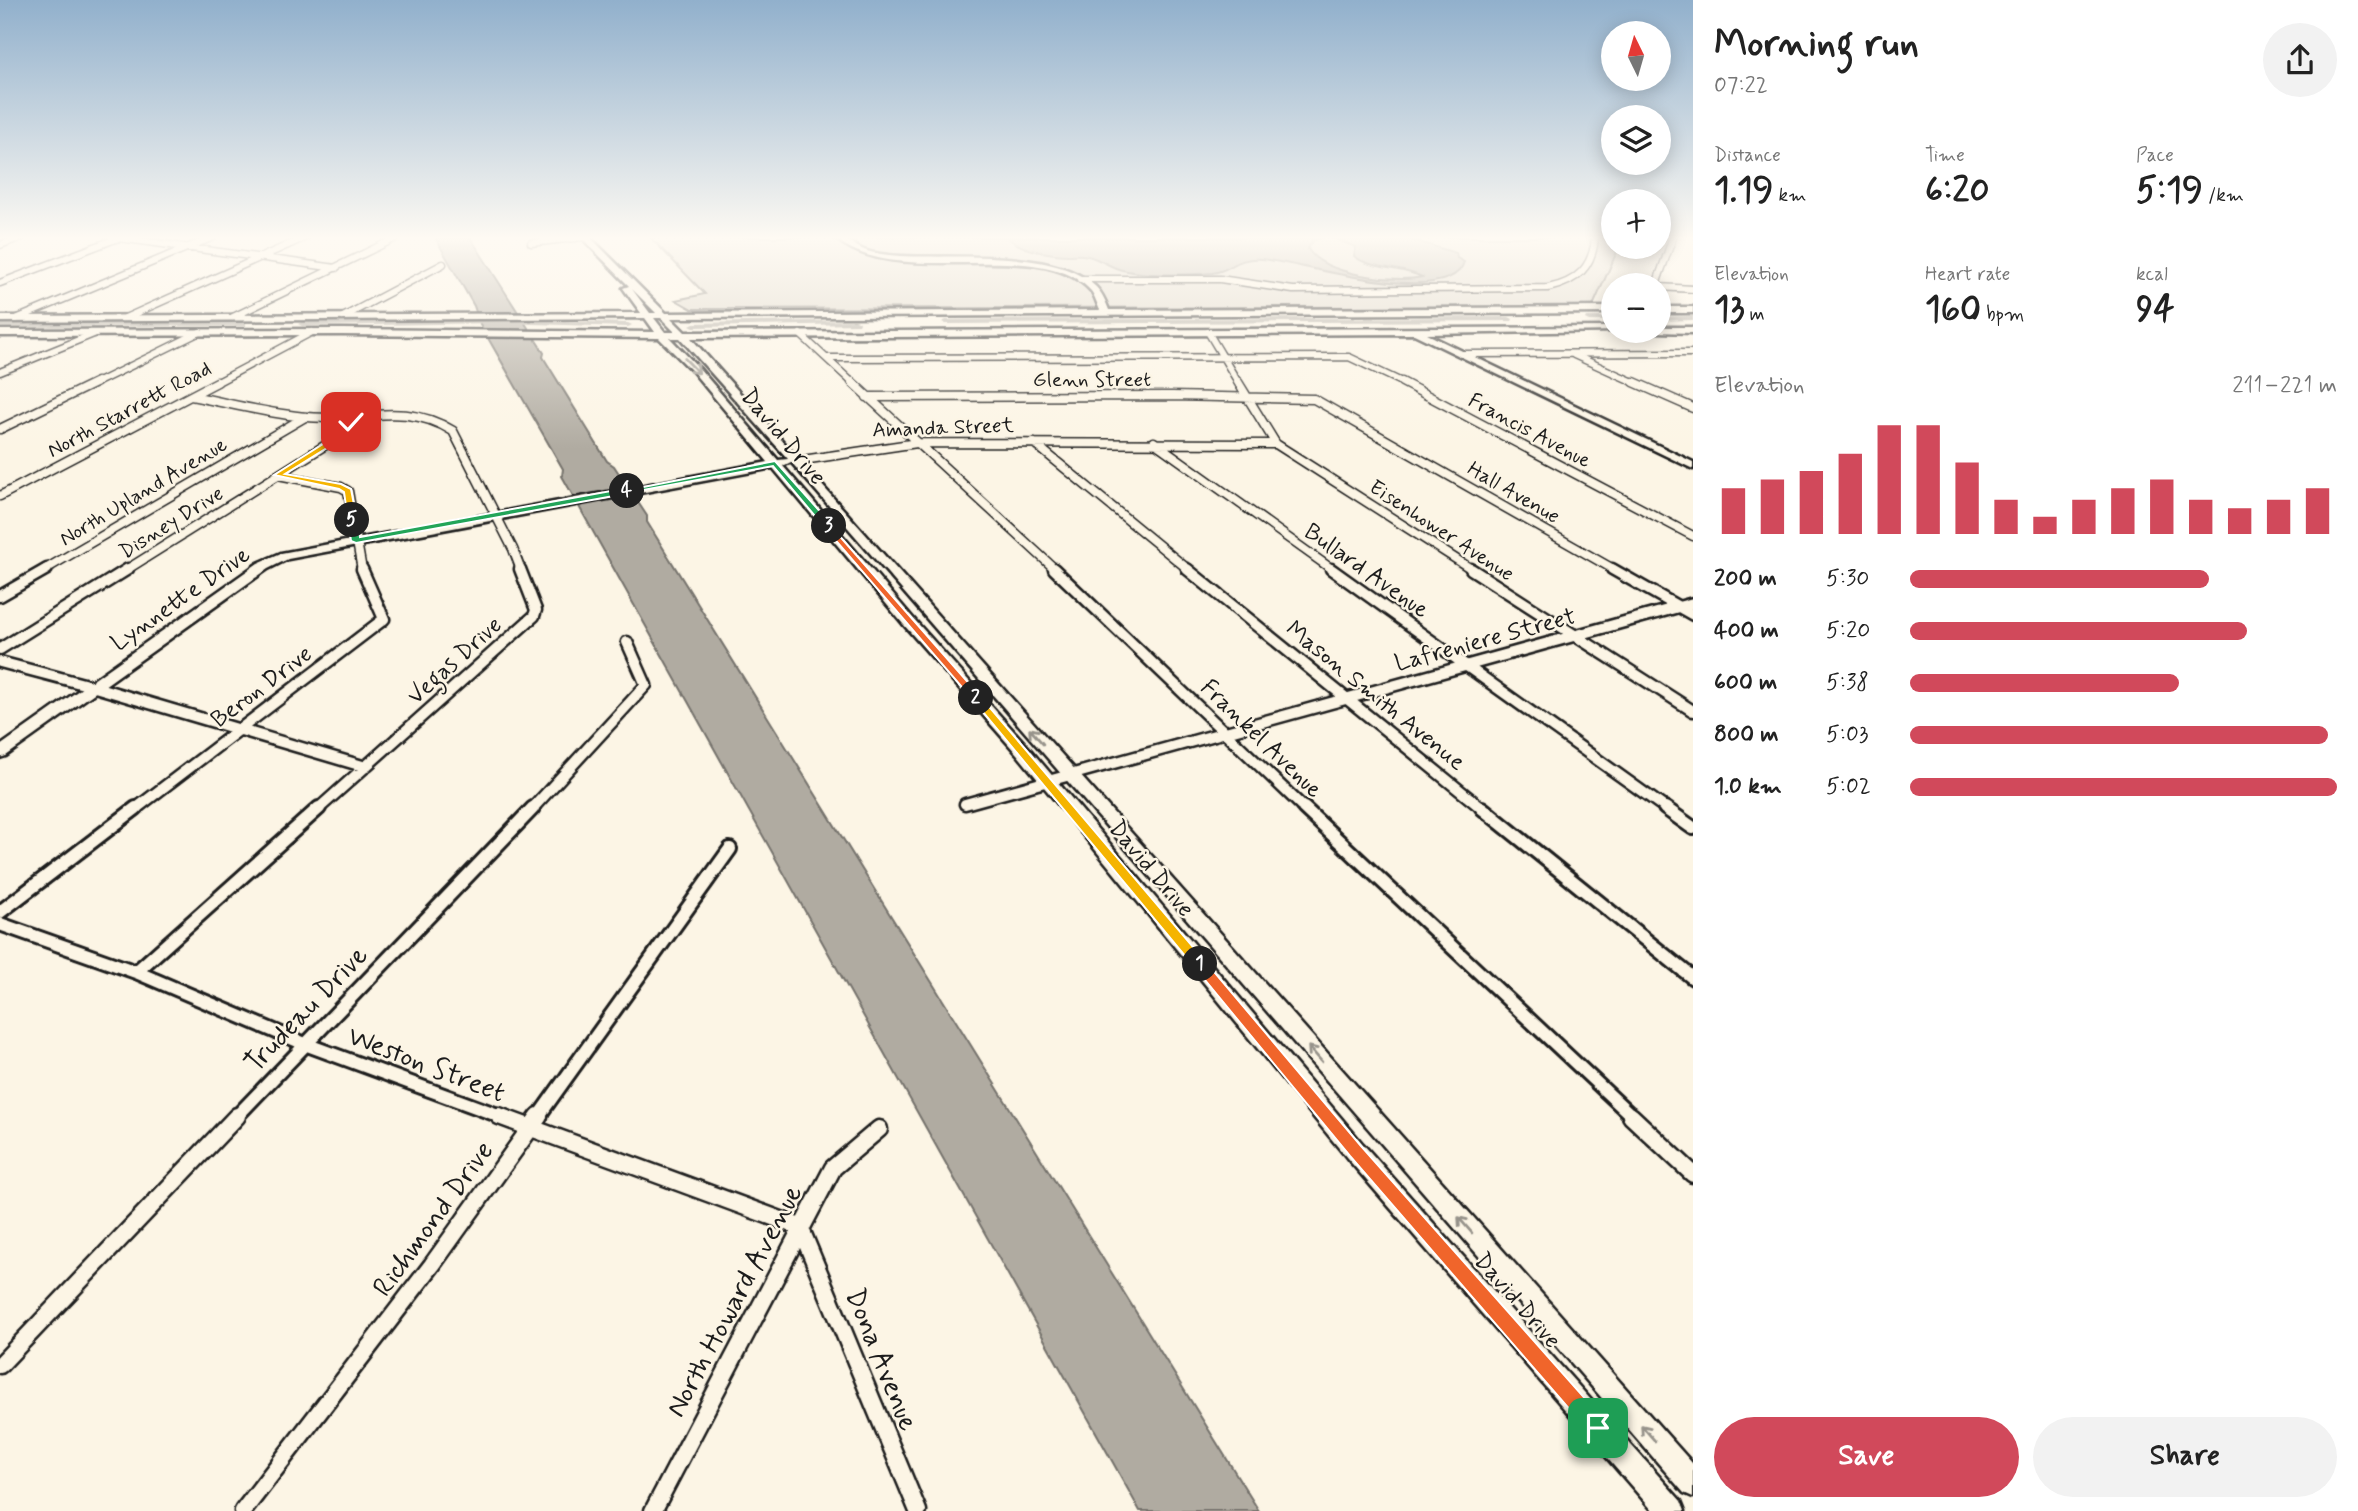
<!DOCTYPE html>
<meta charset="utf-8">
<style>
:root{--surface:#fff;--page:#f2f2f2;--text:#222;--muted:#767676;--accent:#d1495b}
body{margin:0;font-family:Mynerve,sans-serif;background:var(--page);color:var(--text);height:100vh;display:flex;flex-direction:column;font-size:26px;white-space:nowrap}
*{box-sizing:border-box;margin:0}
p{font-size:23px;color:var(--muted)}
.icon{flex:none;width:38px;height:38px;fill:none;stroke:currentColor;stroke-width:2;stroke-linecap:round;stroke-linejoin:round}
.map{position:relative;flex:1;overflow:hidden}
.panel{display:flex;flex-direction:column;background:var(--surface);width:665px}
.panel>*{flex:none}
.needle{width:46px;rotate:355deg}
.tools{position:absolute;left:1601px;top:21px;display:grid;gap:14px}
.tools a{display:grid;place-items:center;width:70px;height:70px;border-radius:50%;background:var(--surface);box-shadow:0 4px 18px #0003;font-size:35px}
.pin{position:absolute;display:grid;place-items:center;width:60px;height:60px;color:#fff;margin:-30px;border-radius:14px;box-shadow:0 4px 10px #0006}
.km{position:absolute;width:35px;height:35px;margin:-18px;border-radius:50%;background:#222;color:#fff;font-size:19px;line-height:35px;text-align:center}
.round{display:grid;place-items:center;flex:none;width:74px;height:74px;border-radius:37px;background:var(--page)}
.head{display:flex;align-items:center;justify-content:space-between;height:119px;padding:0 21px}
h1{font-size:38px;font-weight:800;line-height:52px}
.metrics{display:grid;grid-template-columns:repeat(3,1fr);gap:10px;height:119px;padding:7px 21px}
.metrics div{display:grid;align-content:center}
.metrics b{font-size:35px;font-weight:800}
.metrics small{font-size:19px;font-weight:400}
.metrics p{font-size:19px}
.chart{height:196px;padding:14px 21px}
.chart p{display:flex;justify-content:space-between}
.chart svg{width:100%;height:126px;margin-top:7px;stroke:var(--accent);stroke-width:6}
.primary-button{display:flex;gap:14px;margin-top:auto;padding:14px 21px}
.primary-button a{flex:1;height:80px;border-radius:42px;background:var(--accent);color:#fff;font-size:28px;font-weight:800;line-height:80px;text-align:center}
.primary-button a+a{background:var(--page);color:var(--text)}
ul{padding:0 21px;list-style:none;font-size:23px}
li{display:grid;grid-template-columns:112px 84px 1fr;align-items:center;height:52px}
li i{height:18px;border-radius:9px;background:var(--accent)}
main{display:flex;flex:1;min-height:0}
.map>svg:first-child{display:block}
</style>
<main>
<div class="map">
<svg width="1693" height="1511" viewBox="0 0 1693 1511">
<rect width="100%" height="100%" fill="#fcf5e5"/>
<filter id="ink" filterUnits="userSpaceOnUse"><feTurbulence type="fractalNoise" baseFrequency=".0143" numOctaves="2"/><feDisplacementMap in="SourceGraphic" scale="14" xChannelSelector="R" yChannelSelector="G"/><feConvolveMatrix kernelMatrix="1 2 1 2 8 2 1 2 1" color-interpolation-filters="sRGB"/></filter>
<g filter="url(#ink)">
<!-- green -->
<path fill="#dbd5c8" stroke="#7c7872" stroke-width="2" d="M650,237H1613L1614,247H1619L1593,306L692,309L676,300L705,294Z"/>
<!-- water -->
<path fill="#b0aba1" stroke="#75726c" stroke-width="2" d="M435,237H470L544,353L543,357L607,461L614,466L647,516V522L1259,1511H1140L562,476L563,469L480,324L474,306Z
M1007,237H1325L1312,241L1308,249C1323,275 1396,283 1422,277C1403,267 1369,269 1354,256L1356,247L1330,237H1403L1456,253L1457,258L1464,262C1450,310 1297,262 1262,259C1235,257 1231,271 1212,273C1185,275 1149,276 1122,270C1110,267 1100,259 1088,256C1081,254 1073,255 1067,255C1047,254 1022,251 1007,237Z"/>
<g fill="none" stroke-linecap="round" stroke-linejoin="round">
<!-- canal -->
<path fill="#b0aba1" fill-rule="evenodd" d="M1693,316V320L1659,321V317Z
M1509,317L1513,319L1512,321L946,324L942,322L946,320Z
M1586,317H1614V321H1589L1585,319Z
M502,319L628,323L632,325L628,327L502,323L302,326L298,324L302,322Z
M856,320L860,322L859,324L694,327L690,325L694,323Z
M246,322V326H243L0,327V323Z"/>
<defs>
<path id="street-far4" d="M112,237L336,268
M531,243L583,237
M0,245L22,237
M1080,279H1220L1293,290L1548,288C1577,282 1593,267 1595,237
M0,283L118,238
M1656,285L1673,237
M1659,287L1693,289
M1659,302L1668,310
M233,317L398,237
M343,317L443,264
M125,318L306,237
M16,319L213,237
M1208,332L1239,384
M800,334L854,384
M1461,354L1693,353
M1574,355L1638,384
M826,358L1349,357L1406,384
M0,372L96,333
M94,384L200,332
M214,384L312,332"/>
<path id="street-far3" d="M852,382L1056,570
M1238,382L1276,444L1473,570
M1402,382L1693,536
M1634,382L1693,408
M191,396C229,403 268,414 307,417C360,422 404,400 453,431L513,549L521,570
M867,397L1172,396L1314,399L1615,570
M0,429L97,382
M1154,442L1333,570
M1034,443L1189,570
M796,461L917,443L1276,444
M278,475L341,487L348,491L362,570
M0,496L217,382
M44,570L305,417
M126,570L348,431L351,419"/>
<path id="street-far2" d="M1054,569L1306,810
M1187,569L1484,810
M1331,569L1668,810
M1471,569L1693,711
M1612,569L1693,615
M0,596L47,569
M0,649L128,569
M0,662L95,687L366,767
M965,804L1693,603
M134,810L384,619L362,569
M317,810L534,616L536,610L520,569
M531,810L646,685L627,642"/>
<path id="street-far1" d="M1304,808L1633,1117
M1482,808L1693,978
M1665,808L1693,828
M0,912L136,808
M0,924L136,972L305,1044L503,1117
M136,972L319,808
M236,1117L533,808
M538,1117L730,849"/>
<path id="street" d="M499,1116L800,1227L918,1511
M1631,1116L1693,1174
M0,1365L237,1116
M243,1511L432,1265L539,1116
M653,1511L833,1168L879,1129"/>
<path id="secondary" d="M581,237H590L666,313L1100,310C1097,304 1095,296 1091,291C1039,233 895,292 834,237C845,237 849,242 858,247C866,252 879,254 889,255C945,261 1054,245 1096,287C1102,293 1106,302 1109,310L1614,307V313L671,318L685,332L1614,327V331H1618L1427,334L1693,462V469L1414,334L691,338L1693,1464V1497L1684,1493L791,462L783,466L913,618L1029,748L1363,1144L1681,1501L1685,1511H1653L1347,1158L1017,754L903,624L773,468L288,559L268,569L6,756L0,758V746L258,563L281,553L768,462L693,372L659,338L341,335L0,336V330L341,329L655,332L645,318L0,322V316L641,313L623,288L629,286ZM632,289L656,313H650ZM654,318H661L675,332H665ZM670,338H680L788,459L778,460L699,368Z
M1659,307H1693V313H1659Z
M1659,327H1693V333L1656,332L1659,331Z"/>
</defs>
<!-- street-far4 casing -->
<use href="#street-far4" stroke="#1c1c1c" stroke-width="9"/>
<!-- street-far3 casing -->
<use href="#street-far3" stroke="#1c1c1c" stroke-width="11"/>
<!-- street-far2 casing -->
<use href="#street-far2" stroke="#1c1c1c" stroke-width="15"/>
<!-- street-far1 casing -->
<use href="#street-far1" stroke="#1c1c1c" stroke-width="18"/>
<!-- street casing -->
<use href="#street" stroke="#1c1c1c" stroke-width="21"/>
<!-- secondary casing -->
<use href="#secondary" stroke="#1c1c1c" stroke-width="5"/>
<!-- street-far4 -->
<use href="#street-far4" stroke="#fcf5e5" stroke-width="6"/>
<!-- street-far3 -->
<use href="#street-far3" stroke="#fcf5e5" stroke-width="8"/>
<!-- street-far2 -->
<use href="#street-far2" stroke="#fcf5e5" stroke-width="10"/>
<!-- street-far1 -->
<use href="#street-far1" stroke="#fcf5e5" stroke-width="12"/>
<!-- street -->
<use href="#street" stroke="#fcf5e5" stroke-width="16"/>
<!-- secondary -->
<use href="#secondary" fill="#fcf5e5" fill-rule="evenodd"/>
</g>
<!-- one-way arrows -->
<defs><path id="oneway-shaft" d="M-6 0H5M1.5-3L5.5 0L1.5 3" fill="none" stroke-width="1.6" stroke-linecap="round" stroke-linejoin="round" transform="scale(1.75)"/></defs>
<g stroke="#97938b">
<use href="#oneway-shaft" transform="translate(692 366) rotate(46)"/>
<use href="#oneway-shaft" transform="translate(1036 736) rotate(-131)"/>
<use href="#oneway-shaft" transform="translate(1315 1054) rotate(-131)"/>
<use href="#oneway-shaft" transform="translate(1465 1225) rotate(-131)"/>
<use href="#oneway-shaft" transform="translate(1648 1433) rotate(-131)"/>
</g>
</g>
<!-- sky -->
<linearGradient id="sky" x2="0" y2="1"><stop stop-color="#91b0cc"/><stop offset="0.53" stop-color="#fefaf3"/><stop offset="1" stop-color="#fefaf3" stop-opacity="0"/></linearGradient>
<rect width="1693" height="449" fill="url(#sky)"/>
<!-- split-1 -->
<path fill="#f0652b" stroke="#fff" stroke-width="2" d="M1200,959L1205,961L1361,1146L1605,1421L1607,1428L1605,1434L1598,1437L1591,1434L1350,1156L1195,968V961Z"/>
<!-- split-2 -->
<path fill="#f5b400" stroke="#fff" stroke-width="2" d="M976,695L980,696L1205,961V968H1195L973,700V696Z"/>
<!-- split-3 -->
<path fill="#f0652b" stroke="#fff" stroke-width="2" d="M829,524L980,696V700H973L825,528L824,526Z"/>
<!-- split-4 -->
<path fill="#22a559" stroke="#fff" stroke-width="2" d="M775,461L832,525V528H825L773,466L627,493L623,491Z"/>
<!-- split-5 -->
<path fill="#22a559" stroke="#fff" stroke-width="2" d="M627,488L630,493L356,543L351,541L348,520L352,517L357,520L360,537Z"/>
<!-- split-6 -->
<path fill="#f5b400" stroke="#fff" stroke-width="2" d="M351,419L355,422L351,433L285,474L341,484L351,489L357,520L352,522L348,520L344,492L339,489L274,475L345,430Z"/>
<g text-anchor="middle" stroke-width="5" stroke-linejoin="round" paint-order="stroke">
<!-- far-street labels -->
<g font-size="21" fill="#1c1c1c" stroke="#fcf5e5">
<text x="1092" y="386">Glenn Street</text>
<text transform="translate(129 409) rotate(-28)" y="7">North Starrett Road</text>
<text transform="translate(943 427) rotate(-2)" y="7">Amanda Street</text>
<text transform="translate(1530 430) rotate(28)" y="7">Francis Avenue</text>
<text transform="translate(143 491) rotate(-31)" y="7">North Upland Avenue</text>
<text transform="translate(1514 492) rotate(30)" y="7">Hall Avenue</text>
<text transform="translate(171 522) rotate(-32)" y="7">Disney Drive</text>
<text transform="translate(1442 530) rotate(33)" y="7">Eisenhower Avenue</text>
</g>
<!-- street labels -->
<g font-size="24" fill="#1c1c1c" stroke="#fcf5e5">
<text transform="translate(784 436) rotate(50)" y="8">David Drive</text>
<text transform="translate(1367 570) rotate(35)" y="8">Bullard Avenue</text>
<text transform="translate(180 598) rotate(-35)" y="8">Lynnette Drive</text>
<text transform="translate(1485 639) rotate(-15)" y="8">Lafreniere Street</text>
<text transform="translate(454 660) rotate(-42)" y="8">Vegas Drive</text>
<text transform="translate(261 686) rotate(-37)" y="8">Beron Drive</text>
<text transform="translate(1376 695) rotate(39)" y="8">Mason Smith Avenue</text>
<text transform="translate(1262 738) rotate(44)" y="8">Frankel Avenue</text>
<text transform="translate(1152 868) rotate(50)" y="8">David Drive</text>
<text transform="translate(1518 1300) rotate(49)" y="8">David Drive</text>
</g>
<!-- near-street labels -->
<g font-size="28" fill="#1c1c1c" stroke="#fcf5e5">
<text transform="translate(305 1008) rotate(-46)" y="10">Trudeau Drive</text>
<text transform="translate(427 1063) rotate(21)" y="10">Weston Street</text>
<text transform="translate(432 1218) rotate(-54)" y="10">Richmond Drive</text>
<text transform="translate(733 1300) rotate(-62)" y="10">North Howard Avenue</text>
<text transform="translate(883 1359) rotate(68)" y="10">Dona Avenue</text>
</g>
</g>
</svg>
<div class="tools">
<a><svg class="needle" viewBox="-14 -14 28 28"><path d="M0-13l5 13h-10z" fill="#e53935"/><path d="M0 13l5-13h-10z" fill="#767676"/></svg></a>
<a><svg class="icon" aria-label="layers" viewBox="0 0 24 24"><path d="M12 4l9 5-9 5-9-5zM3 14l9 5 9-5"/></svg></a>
<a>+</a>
<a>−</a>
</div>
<div class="pin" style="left:1598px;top:1428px;background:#1e9e55"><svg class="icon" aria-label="arrive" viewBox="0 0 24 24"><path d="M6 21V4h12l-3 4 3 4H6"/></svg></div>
<div class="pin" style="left:351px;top:422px;background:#d93025"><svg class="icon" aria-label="check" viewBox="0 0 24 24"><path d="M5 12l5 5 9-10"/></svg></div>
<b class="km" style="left:1200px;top:964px">1</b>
<b class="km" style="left:976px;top:698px">2</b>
<b class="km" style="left:829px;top:526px">3</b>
<b class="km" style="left:627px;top:491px">4</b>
<b class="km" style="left:352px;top:520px">5</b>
</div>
<section class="panel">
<div class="head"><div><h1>Morning run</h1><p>07:22</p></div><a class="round"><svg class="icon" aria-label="share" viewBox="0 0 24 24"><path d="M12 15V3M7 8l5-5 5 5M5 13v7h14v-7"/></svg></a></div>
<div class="metrics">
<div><p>Distance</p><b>1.19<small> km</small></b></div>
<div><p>Time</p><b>6:20</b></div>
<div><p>Pace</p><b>5:19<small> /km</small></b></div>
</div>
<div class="metrics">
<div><p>Elevation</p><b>13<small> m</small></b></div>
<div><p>Heart rate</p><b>160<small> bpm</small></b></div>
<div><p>kcal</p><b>94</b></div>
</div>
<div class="chart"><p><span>Elevation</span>211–221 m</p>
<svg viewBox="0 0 160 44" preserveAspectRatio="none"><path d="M5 44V28M15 44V25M25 44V22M35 44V16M45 44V6M55 44V6M65 44V19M75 44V32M85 44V38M95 44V32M105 44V28M115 44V25M125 44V32M135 44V35M145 44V32M155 44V28"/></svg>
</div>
<ul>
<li><b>200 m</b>5:30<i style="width:70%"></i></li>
<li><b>400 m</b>5:20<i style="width:79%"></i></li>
<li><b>600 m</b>5:38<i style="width:63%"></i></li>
<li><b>800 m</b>5:03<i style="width:98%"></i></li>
<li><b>1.0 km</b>5:02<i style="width:100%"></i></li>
</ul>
<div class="primary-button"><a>Save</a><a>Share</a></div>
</section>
</main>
